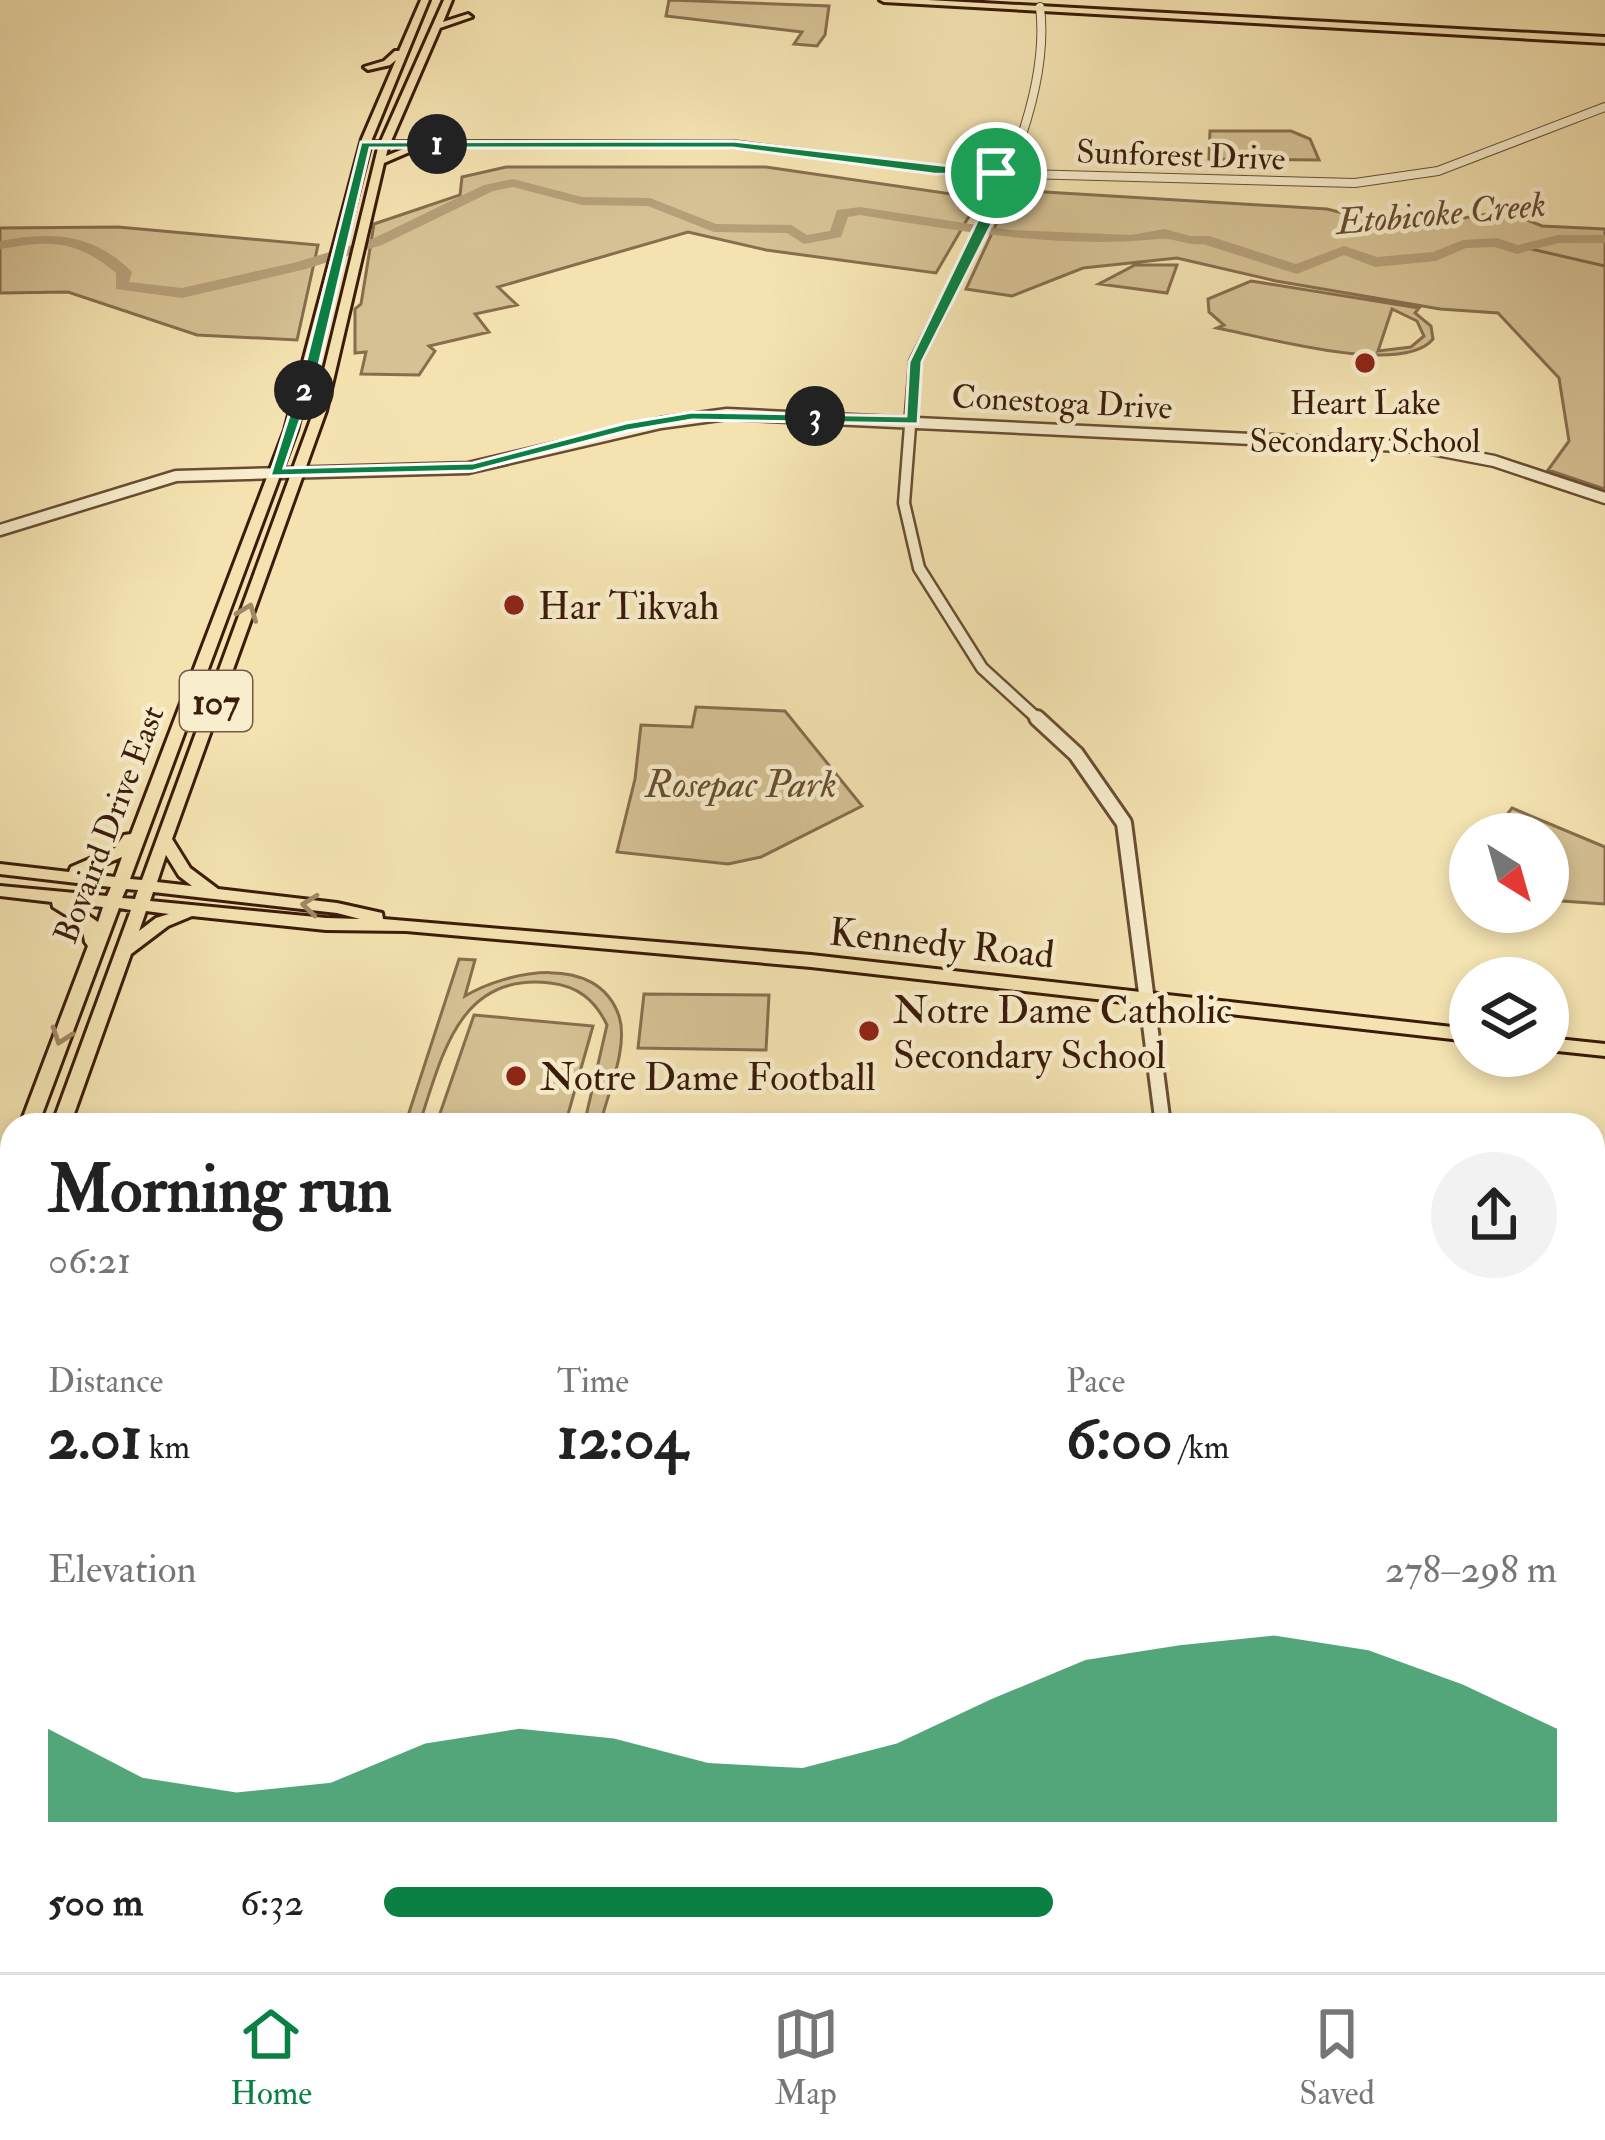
<!DOCTYPE html>
<meta charset="utf-8">
<style>
:root{--surface:#fff;--page:#f2f2f2;--text:#222;--muted:#767676;--line:#e0e0e0;--accent:#0b8043}
body{margin:0;font-family:"IM FELL Double Pica",serif;background:var(--page);color:var(--text);height:100vh;display:flex;flex-direction:column;font-size:45px;white-space:nowrap}
*{box-sizing:border-box;margin:0}
p{font-size:39px;color:var(--muted)}
.icon{flex:none;width:66px;height:66px;fill:none;stroke:currentColor;stroke-width:2;stroke-linecap:round;stroke-linejoin:round}
.map{position:relative;flex:1;overflow:hidden}
.sheet{position:absolute;left:0px;top:1113px;width:1605px;height:861px;display:flex;flex-direction:column;background:var(--surface);border-radius:36px 36px 0 0;box-shadow:0 6px 18px #0003}
.sheet>*{flex:none}
.needle{width:78px;rotate:143deg}
.tools{position:absolute;left:1449px;top:813px;display:grid;gap:24px}
.tools a{display:grid;place-items:center;width:120px;height:120px;border-radius:50%;background:var(--surface);box-shadow:0 6px 18px #0003;font-size:60px}
.pin{position:absolute;display:grid;place-items:center;width:102px;height:102px;color:#fff;margin:-51px;border:6px solid #fff;border-radius:50%;box-shadow:0 3px 12px #0007}
.km{position:absolute;width:60px;height:60px;margin:-30px;border-radius:50%;background:#222;color:#fff;font-size:33px;line-height:60px;text-align:center}
.round{display:grid;place-items:center;flex:none;width:126px;height:126px;border-radius:63px;background:var(--page)}
.headline{display:flex;align-items:center;justify-content:space-between;height:204px;padding:0 48px}
h1{font-size:66px;font-weight:800;line-height:90px}
.figures{display:grid;grid-template-columns:repeat(3,1fr);gap:18px;height:204px;padding:12px 48px}
.figures div{display:grid;align-content:center}
.figures b{font-size:60px;font-weight:800}
.figures small{font-size:33px;font-weight:400}
.figures p{font-size:33px}
.chart{height:336px;padding:24px 48px}
.chart p{display:flex;justify-content:space-between}
.chart svg{width:100%;height:216px;margin-top:12px;fill:var(--accent);opacity:.7}
ul{padding:0 48px;list-style:none;font-size:39px}
li{display:grid;grid-template-columns:192px 144px 1fr;align-items:center;height:90px}
li i{height:30px;border-radius:15px;background:var(--accent)}
.tabs{display:flex;justify-content:space-around;align-items:center;height:168px;border-top:3px solid var(--line);background:var(--surface);font-size:33px;color:var(--muted)}
.tabs a{display:grid;justify-items:center;gap:6px}
.tabs .active{color:var(--accent)}
.map>svg:first-child{display:block}
</style>
<div class="map">
<svg width="1605" height="1972" viewBox="0 0 1605 1972">
<rect width="100%" height="100%" fill="#f4e3b1"/>
<filter id="stains"><feTurbulence type="fractalNoise" baseFrequency=".00167" numOctaves="4"/><feColorMatrix values="0 0 0 0 .2 0 0 0 0 .09 0 0 0 0 .02 0 0 0 .5 -.17"/></filter>
<radialGradient id="worn" r=".72"><stop offset=".6" stop-color="#630" stop-opacity="0"/><stop offset="1" stop-color="#630" stop-opacity=".3"/></radialGradient>
<!-- green -->
<path fill="#d5c194" stroke="#886e4e" stroke-width="3" fill-rule="evenodd" d="M669,0L829,6L825,35L817,46L794,44L802,32L666,16Z
M1210,131H1291L1310,139L1319,160L1209,159Z
M506,167H766L986,199L968,218L936,273L766,250L688,232L498,287L517,305L475,314L489,332L429,346L435,351L419,375L361,374L366,352L355,353V309L361,304L374,224L460,195L462,177Z
M1012,190L1327,209L1359,217L1397,216L1421,225L1506,211L1542,226L1605,229V489L1548,470L1569,441L1559,378L1498,313L1440,309L1276,281L1177,258L1083,268L1012,296L966,289Z
M118,227L318,245L297,340L197,335L68,292L0,293V228Z
M1135,265H1177L1167,293L1099,284Z
M1251,281L1419,308L1415,313L1431,326L1433,339C1402,377 1265,337 1217,328L1224,325L1209,312L1208,299ZM1392,309L1417,321L1424,336L1411,347L1378,351Z
M696,707L785,711L862,806L761,857L728,864L617,852L635,779L641,725L692,727Z
M1512,808L1605,847V904L1548,900V834H1492Z
M459,959L475,960L465,996C507,971 597,952 619,1016C629,1047 607,1095 600,1125H584L607,1025C595,1000 578,986 550,983C458,972 442,1057 419,1125H405Z
M644,994L769,995L766,1050L638,1048Z
M474,1015L593,1026L565,1125H436Z
M1593,1823H1605V1972H446L439,1962H1593Z"/>
<g fill="none" stroke-linecap="round" stroke-linejoin="round">
<!-- stream -->
<path stroke="#846a4c" stroke-width="3" d="M1531,249L1605,266"/>
<!-- river -->
<path fill="#b59f78" fill-rule="evenodd" d="M513,179L582,197L650,198L716,224L791,225L807,235L830,231L837,210L860,207L1010,230L1131,235L1165,229L1190,236H1209L1296,264L1344,246L1377,257L1433,252L1463,240L1497,238L1518,245L1558,235H1605V243H1558L1517,254L1495,247L1466,248L1436,261L1375,267L1344,255L1297,274L1203,244C1187,246 1173,237 1158,239C1058,249 959,231 860,215L848,217L841,237L804,244L787,233L714,232L648,206L582,205L513,187L493,191L382,245L306,269L182,298L116,289V273C75,239 51,240 0,249V241C52,231 93,233 132,272L129,282L182,288L297,262L372,239L484,185Z"/>
<defs>
<path id="minor-far3" d="M365,144H733L954,172L1355,183L1438,171L1605,107
M941,312C985,226 1052,105 1040,7"/>
<path id="minor-far2" d="M942,309L915,362L904,503L919,568L982,668L1040,721
M0,530L176,476L468,468L661,423L727,414L1421,447L1494,461L1605,498"/>
<path id="minor-far1" d="M1037,718L1076,754L1124,823L1163,1125"/>
<path id="minor" d="M1593,1517L1605,1526
M0,1766L12,1764"/>
<path id="major" d="M421,0H429L372,139L297,430L130,879L142,880L314,411L378,148L444,0H452L443,22L468,14L472,17L440,28L388,148L386,156L420,142L428,144L384,163L326,411L172,839L190,868L218,889L337,903L382,913L383,919L811,955L1470,1029V1041L811,967L406,931L326,930L192,916L168,926L131,954L70,1125H52L131,910L119,908L38,1125H20L88,946L85,942L82,925L53,907L52,902L0,896V886L107,896L111,887L0,874V864L69,872L71,867L115,848L124,835L131,834L285,430L362,139L396,60L390,65L368,70L364,67L384,61L395,51H399ZM166,855L179,876L192,886L157,882ZM122,857L115,877L84,873ZM126,889L138,890L135,899L122,898ZM153,892L337,913L360,919L326,918L150,901ZM72,904L103,907L98,922ZM146,911L169,914L156,918L139,931Z
M880,0H928L1605,37V43L884,2Z
M1548,1038L1605,1044V1056L1548,1050Z
M12,1163V1194L6,1206L0,1208V1178L6,1165Z
M12,1256V1290L7,1303L0,1305V1271L5,1259Z"/>
</defs>
<!-- minor-far3 casing -->
<use href="#minor-far3" stroke="#694d33" stroke-width="10"/>
<!-- minor-far2 casing -->
<use href="#minor-far2" stroke="#694d33" stroke-width="15"/>
<!-- minor-far1 casing -->
<use href="#minor-far1" stroke="#694d33" stroke-width="20"/>
<!-- minor casing -->
<use href="#minor" stroke="#694d33" stroke-width="24"/>
<!-- major casing -->
<use href="#major" stroke="#3b1b09" stroke-width="6"/>
<!-- minor-far3 -->
<use href="#minor-far3" stroke="#f8edcc" stroke-width="8"/>
<!-- minor-far2 -->
<use href="#minor-far2" stroke="#f8edcc" stroke-width="10"/>
<!-- minor-far1 -->
<use href="#minor-far1" stroke="#f8edcc" stroke-width="14"/>
<!-- minor -->
<use href="#minor" stroke="#f8edcc" stroke-width="18"/>
<!-- major -->
<use href="#major" fill="#f4e3b1" fill-rule="evenodd"/>
</g>
<!-- one-way arrows -->
<defs><path id="oneway-chevron" d="M-2-3.5L2.5 0L-2 3.5" fill="none" stroke-width="1.6" stroke-linecap="round" stroke-linejoin="round" transform="scale(3)"/></defs>
<g stroke="#a18965">
<use href="#oneway-chevron" transform="translate(248 612) rotate(-69)"/>
<use href="#oneway-chevron" transform="translate(310 905) rotate(-174)"/>
<use href="#oneway-chevron" transform="translate(61 1036) rotate(109)"/>
</g>
<!-- route -->
<path fill="#0b8043" stroke="#fff" stroke-width="3" fill-rule="evenodd" d="M733,141L1011,173L1003,202L922,362L918,424L692,420L627,431L473,471L270,476L305,365L361,142ZM370,148H733L933,174L999,176L909,362L906,416L692,412L626,423L473,463L284,468L319,365Z"/>
<!-- markers -->
<g fill="#8f2418" stroke="#f8edcc" stroke-width="4.5">
<circle cx="1365" cy="363" r="12"/>
<circle cx="514" cy="605" r="12"/>
<circle cx="869" cy="1031" r="12"/>
<circle cx="516" cy="1076" r="12"/>
</g>
<g text-anchor="middle" stroke-width="9" stroke-linejoin="round" paint-order="stroke">
<!-- far-street labels -->
<g font-size="33" fill="#3b1b09" stroke="#f8edcc">
<text transform="translate(1181 154) rotate(2)" y="12">Sunforest Drive</text>
<text transform="translate(1062 401) rotate(3)" y="12">Conestoga Drive</text>
<text transform="translate(108 824) rotate(-69)" y="12">Bovaird Drive East</text>
</g>
<!-- far-poi labels -->
<g font-size="33" fill="#3b1b09" stroke="#f8edcc">
<text x="1365" y="414">Heart Lake<tspan x="1365" dy="38">Secondary School</tspan></text>
</g>
<!-- far-water labels -->
<g font-size="36" font-style="italic" fill="#664930" stroke="#f8edcc">
<text transform="translate(1441 212) rotate(-5)" y="13">Etobicoke Creek</text>
</g>
<!-- shield labels -->
<rect fill="#f8edcc" stroke="#745a44" stroke-width="3" x="180" y="671" width="72" height="60" rx="9"/>
<g font-size="36" font-weight="bold" fill="#3b1b09">
<text x="216" y="714">107</text>
</g>
<!-- poi labels -->
<g font-size="39" fill="#3b1b09" stroke="#f8edcc" text-anchor="start">
<text x="538" y="619">Har Tikvah</text>
<text x="893" y="1023">Notre Dame Catholic<tspan x="893" dy="45">Secondary School</tspan></text>
<text x="540" y="1090">Notre Dame Football</text>
</g>
<!-- park labels -->
<g font-size="39" font-style="italic" fill="#694d33" stroke="#f8edcc">
<text x="741" y="797">Rosepac Park</text>
</g>
<!-- street labels -->
<g font-size="39" fill="#3b1b09" stroke="#f8edcc">
<text transform="translate(942 942) rotate(6)" y="14">Kennedy Road</text>
</g>
</g>
<rect width="100%" height="100%" filter="url(#stains)"/>
<rect width="100%" height="100%" fill="url(#worn)"/>
</svg>
<div class="tools">
<a><svg class="needle" viewBox="-14 -14 28 28"><path d="M0-13l5 13h-10z" fill="#e53935"/><path d="M0 13l5-13h-10z" fill="#767676"/></svg></a>
<a><svg class="icon" aria-label="layers" viewBox="0 0 24 24"><path d="M12 4l9 5-9 5-9-5zM3 14l9 5 9-5"/></svg></a>
</div>
<div class="pin" style="left:996px;top:173px;background:#1e9e55"><svg class="icon" aria-label="arrive" viewBox="0 0 24 24"><path d="M6 21V4h12l-3 4 3 4H6"/></svg></div>
<b class="km" style="left:437px;top:144px">1</b>
<b class="km" style="left:304px;top:390px">2</b>
<b class="km" style="left:815px;top:416px">3</b>
<section class="sheet">
<div class="headline"><div><h1>Morning run</h1><p>06:21</p></div><a class="round"><svg class="icon" aria-label="share" viewBox="0 0 24 24"><path d="M12 15V3M7 8l5-5 5 5M5 13v7h14v-7"/></svg></a></div>
<div class="figures">
<div><p>Distance</p><b>2.01<small> km</small></b></div>
<div><p>Time</p><b>12:04</b></div>
<div><p>Pace</p><b>6:00<small> /km</small></b></div>
</div>
<div class="chart"><p><span>Elevation</span>278–298 m</p>
<svg viewBox="0 0 160 44" preserveAspectRatio="none"><path d="M0 44V25L10 35L20 38L30 36L40 28L50 25L60 27L70 32L80 33L90 28L100 19L110 11L120 8L130 6L140 9L150 16L160 25V44z"/></svg>
</div>
<ul>
<li><b>500 m</b>6:32<i style="width:57%"></i></li>
</ul>
</section>
</div>
<nav class="tabs">
<a class="active"><svg class="icon" aria-label="home" viewBox="0 0 24 24"><path d="M3 11l9-7 9 7M6 9v11h12V9"/></svg>Home</a>
<a><svg class="icon" aria-label="map" viewBox="0 0 24 24"><path d="M3 6l6-2 6 2 6-2v14l-6 2-6-2-6 2zM9 4v14M15 6v14"/></svg>Map</a>
<a><svg class="icon" aria-label="saved" viewBox="0 0 24 24"><path d="M7 4h10v16l-5-4-5 4z"/></svg>Saved</a>
</nav>
